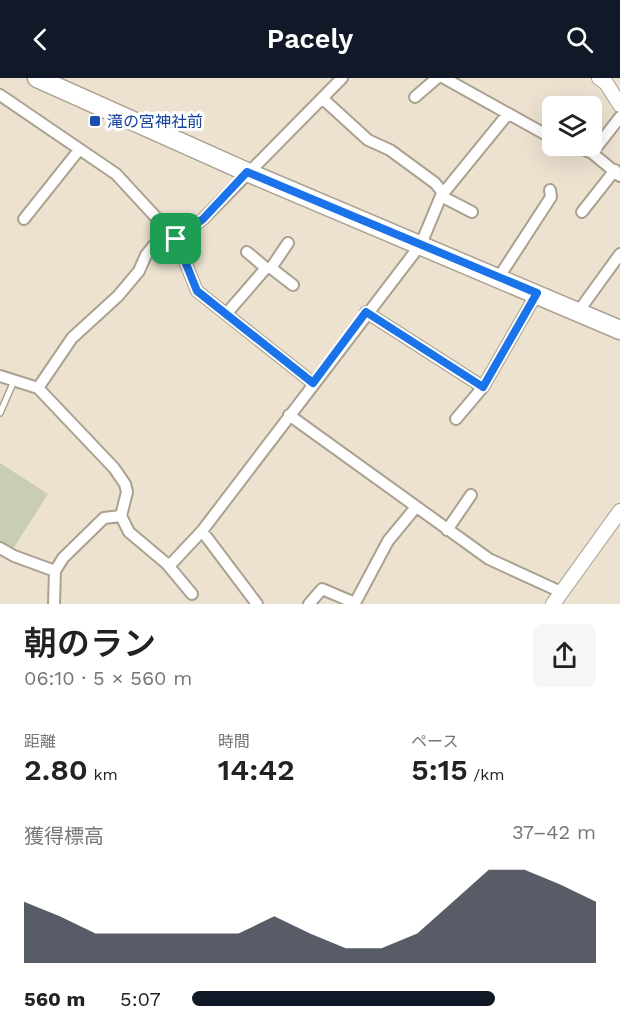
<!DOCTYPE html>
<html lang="ja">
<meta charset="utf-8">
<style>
:root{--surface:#fff;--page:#f6f6f6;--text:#222;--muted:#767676;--accent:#111827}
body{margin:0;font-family:"Work Sans","Noto Sans JP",sans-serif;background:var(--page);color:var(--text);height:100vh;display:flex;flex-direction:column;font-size:22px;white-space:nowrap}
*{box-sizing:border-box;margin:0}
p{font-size:20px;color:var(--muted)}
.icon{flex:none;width:33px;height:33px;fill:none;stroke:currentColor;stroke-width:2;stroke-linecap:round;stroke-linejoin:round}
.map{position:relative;height:526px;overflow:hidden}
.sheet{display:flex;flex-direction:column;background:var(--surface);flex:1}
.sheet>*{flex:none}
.tools{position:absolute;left:542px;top:18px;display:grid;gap:12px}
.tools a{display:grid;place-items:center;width:60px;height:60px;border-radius:9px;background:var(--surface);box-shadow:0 6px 24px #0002;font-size:30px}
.pin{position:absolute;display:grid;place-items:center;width:51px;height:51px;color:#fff;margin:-26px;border-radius:12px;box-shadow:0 3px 9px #0006}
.round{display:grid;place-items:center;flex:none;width:63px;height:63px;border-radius:9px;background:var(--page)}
.headline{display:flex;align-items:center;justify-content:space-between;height:102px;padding:0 24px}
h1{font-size:33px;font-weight:600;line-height:45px}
.stats{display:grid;grid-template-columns:repeat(3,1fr);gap:9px;height:102px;padding:6px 24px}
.stats div{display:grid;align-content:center}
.stats b{font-size:30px;font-weight:600}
.stats small{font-size:16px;font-weight:400}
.stats p{font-size:16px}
.chart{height:168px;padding:12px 24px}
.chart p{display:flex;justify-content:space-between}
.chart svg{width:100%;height:108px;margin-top:6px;fill:var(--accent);opacity:.7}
ul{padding:0 24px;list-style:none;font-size:20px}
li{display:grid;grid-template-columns:96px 72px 1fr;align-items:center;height:45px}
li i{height:15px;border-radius:8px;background:var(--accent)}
header{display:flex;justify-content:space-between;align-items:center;height:78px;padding:0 24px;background:var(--accent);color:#fff;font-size:27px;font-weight:600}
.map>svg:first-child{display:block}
</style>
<header><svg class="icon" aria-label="back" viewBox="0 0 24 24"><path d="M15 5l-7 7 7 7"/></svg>Pacely<svg class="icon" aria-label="search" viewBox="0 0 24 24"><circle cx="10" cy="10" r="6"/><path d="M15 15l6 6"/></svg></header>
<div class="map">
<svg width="620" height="526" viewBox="0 0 620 526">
<rect width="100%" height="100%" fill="#ede2d0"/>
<!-- green -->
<path fill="#c8cdb3" d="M0,385L48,416L11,474L0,467Z"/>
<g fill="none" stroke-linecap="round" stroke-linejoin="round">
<defs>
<path id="service" d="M0,335L14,303"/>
<path id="minor" d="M444,0L552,60
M0,17L116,96L176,161L197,213L313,305
M415,19L437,0
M322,20L368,62L390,72L435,105L443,115
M576,68L592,75L620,98
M592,75L620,39
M441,118L472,134
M582,134L615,92
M24,141L79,72
M176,161L203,141L342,0
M247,174L266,190
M271,190L293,207
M499,199L551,119L550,112
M366,234L483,309
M578,234L620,176
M227,235L266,190H271L288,165
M0,298L38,310L114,390L125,406L127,414L121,438L104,440L63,480L55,493L54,526
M38,310L72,260L118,218L139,193L146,177L166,152
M289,337L489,481L561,514
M456,341L483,309L537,215
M121,438L129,454L167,486L172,485L202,453L421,166L441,118L507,37
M447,452L471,417
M202,453L257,526
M0,470L14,478L55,493
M167,486L192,516
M309,526L322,511L355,525L388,463L416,429"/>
<path id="tertiary" d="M599,0L606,5L620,27
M553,526L620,433"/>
<path id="primary" d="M37,0L247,94L620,252"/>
</defs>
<!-- service casing -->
<use href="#service" stroke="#aba190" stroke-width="8"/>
<!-- minor casing -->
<use href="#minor" stroke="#aba190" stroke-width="14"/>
<!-- tertiary casing -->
<use href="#tertiary" stroke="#aba190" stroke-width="16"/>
<!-- primary casing -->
<use href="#primary" stroke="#aba190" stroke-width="21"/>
<!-- service -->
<use href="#service" stroke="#fff" stroke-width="5"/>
<!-- minor -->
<use href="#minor" stroke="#fff" stroke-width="10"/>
<!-- tertiary -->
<use href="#tertiary" stroke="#fff" stroke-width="14"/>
<!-- primary -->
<use href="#primary" stroke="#fff" stroke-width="18"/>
</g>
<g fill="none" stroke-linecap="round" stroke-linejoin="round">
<defs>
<path id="route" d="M247,94L537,215L483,309L366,234L313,305L197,213L176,161L203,141Z"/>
</defs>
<!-- route casing -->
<use href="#route" stroke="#fff" stroke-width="12"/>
<!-- route -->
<use href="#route" stroke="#1a73e8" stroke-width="8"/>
</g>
<!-- markers -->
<rect fill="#1a4fb4" stroke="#fff" stroke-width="2" x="89" y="37" width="12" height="12" rx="3"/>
<g text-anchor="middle" stroke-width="6" stroke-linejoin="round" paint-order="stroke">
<!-- transit labels -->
<g font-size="16" fill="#164399" stroke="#fff" text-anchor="start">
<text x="107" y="49">滝の宮神社前</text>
</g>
</g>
</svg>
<div class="tools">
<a><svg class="icon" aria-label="layers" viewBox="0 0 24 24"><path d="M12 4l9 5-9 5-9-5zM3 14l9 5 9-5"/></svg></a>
</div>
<div class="pin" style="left:176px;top:161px;background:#1e9e55"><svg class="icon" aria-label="arrive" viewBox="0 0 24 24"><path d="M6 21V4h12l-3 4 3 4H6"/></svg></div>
</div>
<section class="sheet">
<div class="headline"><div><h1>朝のラン</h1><p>06:10 · 5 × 560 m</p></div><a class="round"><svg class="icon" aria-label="share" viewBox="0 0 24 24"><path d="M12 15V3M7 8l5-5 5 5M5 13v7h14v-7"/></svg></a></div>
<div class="stats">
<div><p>距離</p><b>2.80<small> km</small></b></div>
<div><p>時間</p><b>14:42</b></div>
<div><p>ペース</p><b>5:15<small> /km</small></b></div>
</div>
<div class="chart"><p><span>獲得標高</span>37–42 m</p>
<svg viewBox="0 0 160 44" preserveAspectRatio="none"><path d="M0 44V19L10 25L20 32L30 32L40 32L50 32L60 32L70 25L80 32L90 38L100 38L110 32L120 19L130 6L140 6L150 12L160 19V44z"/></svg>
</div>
<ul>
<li><b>560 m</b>5:07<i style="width:75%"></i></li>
</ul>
</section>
